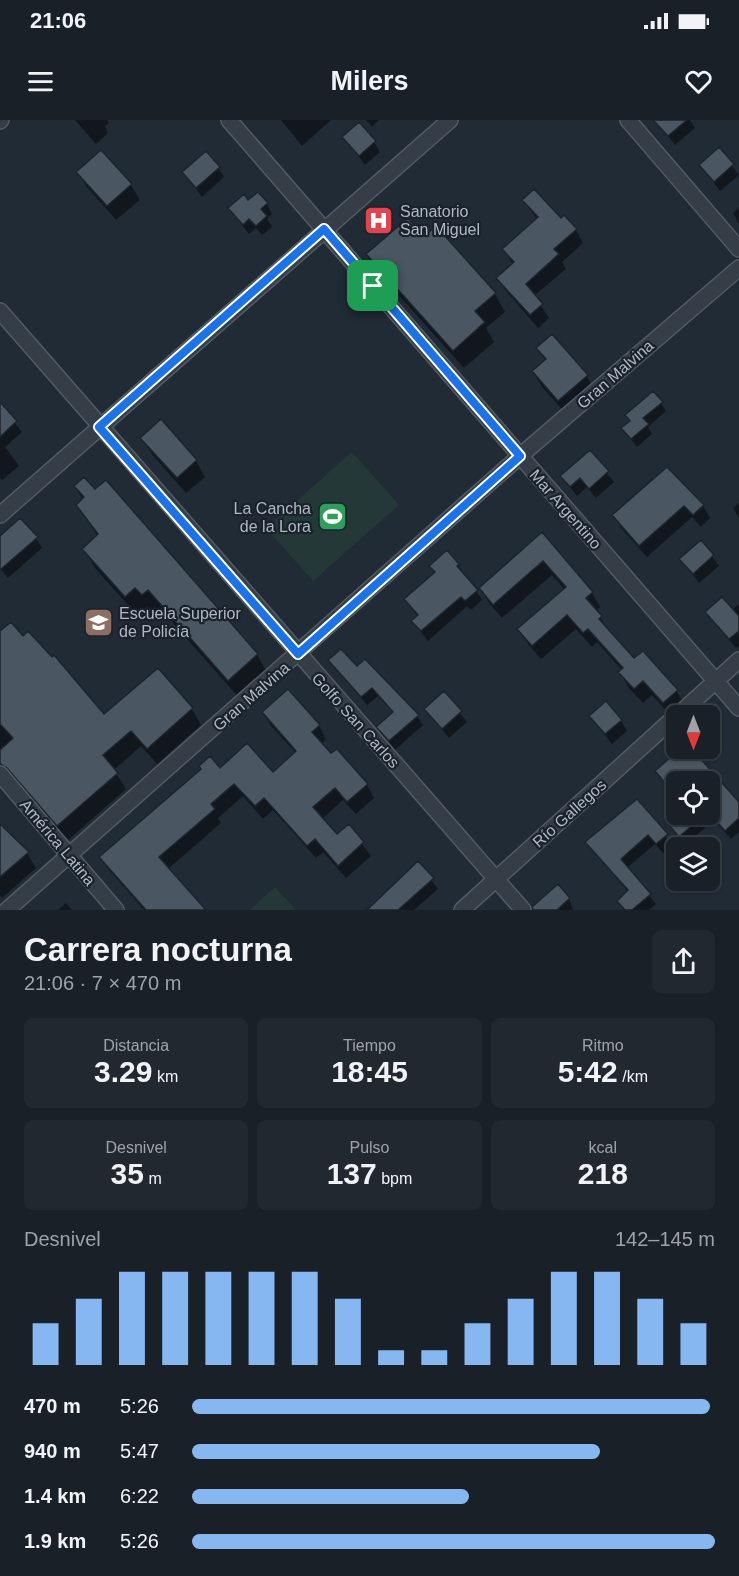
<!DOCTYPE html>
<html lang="es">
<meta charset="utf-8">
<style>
:root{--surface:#192028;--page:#222830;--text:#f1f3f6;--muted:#9fa3a8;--line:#373e45;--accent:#87b7f0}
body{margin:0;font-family:Arial,sans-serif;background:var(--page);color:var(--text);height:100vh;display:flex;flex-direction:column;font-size:22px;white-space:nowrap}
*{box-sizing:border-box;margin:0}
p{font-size:20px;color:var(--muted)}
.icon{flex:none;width:33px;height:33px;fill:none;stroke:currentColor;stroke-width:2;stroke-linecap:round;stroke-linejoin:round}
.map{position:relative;height:790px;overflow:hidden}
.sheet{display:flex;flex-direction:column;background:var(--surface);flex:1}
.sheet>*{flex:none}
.needle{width:39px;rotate:180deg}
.controls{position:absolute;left:666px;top:585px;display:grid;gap:12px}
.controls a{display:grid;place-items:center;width:54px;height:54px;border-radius:9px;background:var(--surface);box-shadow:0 2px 4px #0004,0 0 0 2px var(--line);font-size:30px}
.pin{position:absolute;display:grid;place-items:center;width:51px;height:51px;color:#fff;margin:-26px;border-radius:12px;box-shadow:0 3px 9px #0006}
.round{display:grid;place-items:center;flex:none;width:63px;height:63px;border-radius:9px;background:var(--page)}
.headline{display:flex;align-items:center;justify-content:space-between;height:102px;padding:0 24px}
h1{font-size:33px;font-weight:800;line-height:45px}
.metrics{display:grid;grid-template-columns:repeat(3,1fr);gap:9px;height:102px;padding:6px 24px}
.metrics div{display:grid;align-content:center;border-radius:9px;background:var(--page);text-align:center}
.metrics b{font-size:30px;font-weight:800}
.metrics small{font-size:16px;font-weight:400}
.metrics p{font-size:16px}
.chart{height:168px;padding:12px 24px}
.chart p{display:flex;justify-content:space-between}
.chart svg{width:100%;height:108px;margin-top:6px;stroke:var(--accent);stroke-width:6}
ul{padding:0 24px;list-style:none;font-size:20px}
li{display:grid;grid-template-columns:96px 72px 1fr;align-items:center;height:45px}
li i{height:15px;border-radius:8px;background:var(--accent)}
.status{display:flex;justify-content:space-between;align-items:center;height:42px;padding:0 30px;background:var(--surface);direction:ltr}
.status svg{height:16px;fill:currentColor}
header{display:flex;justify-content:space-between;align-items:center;height:78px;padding:0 24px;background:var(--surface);font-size:27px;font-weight:800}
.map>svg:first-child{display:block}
</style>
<div class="status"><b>21:06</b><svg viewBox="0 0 49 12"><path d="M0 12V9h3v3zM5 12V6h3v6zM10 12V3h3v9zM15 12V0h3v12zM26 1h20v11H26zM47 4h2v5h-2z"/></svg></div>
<header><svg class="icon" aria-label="menu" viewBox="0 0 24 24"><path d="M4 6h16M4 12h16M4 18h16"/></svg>Milers<svg class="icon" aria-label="heart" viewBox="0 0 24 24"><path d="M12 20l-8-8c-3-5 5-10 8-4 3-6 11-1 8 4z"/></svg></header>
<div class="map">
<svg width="739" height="790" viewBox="0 0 739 790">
<rect width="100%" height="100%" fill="#212b36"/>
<!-- green -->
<path fill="#243838" d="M352,332L399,385L313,461L266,408Z
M275,767L296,790H250Z"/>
<!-- shadow -->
<path fill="#0007" d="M75,0H107L109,3L105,6L108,13L96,24Z
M281,0H331L302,26Z
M366,0H379L372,7Z
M664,0H690L695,8L675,25L659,4Z
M344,17L374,22L380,32L365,45Z
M719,29L739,55L720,71L701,45Z
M218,47L224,57L202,77L184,52Z
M78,52L131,65L140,80L116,100L87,67Z
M524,80L576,110L583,123L562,142L566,149L534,176L549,198L538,208L506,171L498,158L513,145L504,129L537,100Z
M248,82L267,84L272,94L267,99L272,107L262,115L256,108L249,114L230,89Z
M739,87V104L733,93Z
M424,118L495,174L505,192L486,208L494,222L464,248L379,153L368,134Z
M538,228L586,255L595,271L567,295L542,267L533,252L546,241Z
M661,283L666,291L648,307L652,314L637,327L623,309L631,302L627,296Z
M0,284L22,312L5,327L19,346L2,360L0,358Z
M161,302L196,341L205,357L186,373L151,333L142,318Z
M590,332L614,362L596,378L587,367L577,376L562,356Z
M667,349L703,386L710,398L701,407L692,397L647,437L621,408L614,396Z
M106,362L257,535L268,554L240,579L160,488L154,494L147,487L137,495L95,448L84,429L98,417L78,385L83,380L75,366L95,372Z
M739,383V398L733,388Z
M542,415L592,473L600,487L596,491L610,513L634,540L676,571L685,585L672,597L652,575L643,583L628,567L620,552L622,550L597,522L592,527L576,509L541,539L528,524L519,510L565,470L552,455L502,498L489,483L481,469Z
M0,418H36L42,428L8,458L0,448Z
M701,422L719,446L699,463L681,439Z
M458,445L482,480L471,490L467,486L428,521L413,501L418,497L406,480L435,454L431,446Z
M739,484V526L736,528L707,492L732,490Z
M0,513L104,596L157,550L192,589L201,605L157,644L141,626L114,650L126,669L67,721L18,664L9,660L0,649Z
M330,540L357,548L417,596L423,605L395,630L378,607L394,594L378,576L367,585Z
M444,573L467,602L449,618L426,589Z
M264,593L319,606L326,619L321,624L367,665L374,678L356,694L343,680L322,699L337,716L348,706L371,736L346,758L323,732L316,738L273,690L263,699L243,676L218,698L221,703L168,749L204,790H144L109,750L101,737L220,650L273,654L296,633L271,606Z
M591,597L621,601L627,611L612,624Z
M680,628L739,685V712L731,719L714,700L685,725L667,701L676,692V694H710V662H676V677L657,651Z
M637,681L672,725L663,733L655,724L627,748L656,784L649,790H624L619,781L628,772L587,722Z
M0,706L27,733L36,748L2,778L0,775Z
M417,743L438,769L414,790H369Z
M569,779L573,790H539L536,785Z
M66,783L72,790H58Z"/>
<!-- building -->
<path fill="#4a5661" stroke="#1c242d" stroke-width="1.5" d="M653,0H687L668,16Z
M359,2L376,21L359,36L342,17Z
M719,27L734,44L714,62L699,45Z
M101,30L132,64L107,86L76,52Z
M206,31L220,47L196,68L182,52Z
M534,69L561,98L564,95L577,109L554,129L559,134L526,164L543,184L530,195L496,158L514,142L502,129L538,97L522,80Z
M258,72L268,83L261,89L267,96L256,106L249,99L243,105L228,88L244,74L248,80Z
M408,98L424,116L436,106L496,173L475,191L485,202L453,231L366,134Z
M552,214L588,255L558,281L532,251L546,239L536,228Z
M653,271L663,282L643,298L649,304L631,319L621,308L630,301L625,295Z
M0,282L17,301L0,317Z
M161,299L197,340L177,358L140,318Z
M590,330L609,351L589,369L580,358L570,367L560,356Z
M667,347L704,385L693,395L684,386L639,426L612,395Z
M84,357L95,369L106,360L258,534L228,561L148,470L142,475L135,468L125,477L82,429L98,414L76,385L84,377L74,366Z
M20,398L38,417L0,450V416Z
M542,412L593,472L586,478L602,496L599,499L634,538L643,531L678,570L663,583L643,561L634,569L618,552L623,548L588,509L583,513L567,495L532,526L517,509L566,467L543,441L493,485L479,468Z
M701,420L714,435L693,454L679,439Z
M447,430L459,444L457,446L478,470L465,481L461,477L421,511L411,501L418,495L404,479L435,452L429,446Z
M722,477L739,496V511L729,519L705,492Z
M11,502L23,516L28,511L52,537L54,535L104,594L158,548L193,588L147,629L131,611L103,635L118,653L57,706L7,648L0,644V630L13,618L0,604V511Z
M341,529L357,546L365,539L419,595L389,621L376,607L393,592L372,568L361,577L328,540Z
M288,569L320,605L312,612L331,633L337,629L368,664L347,682L335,668L313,687L337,714L349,704L364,722L338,746L315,719L307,726L264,678L255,686L234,664L211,684L215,689L159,737L206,790H146L99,737L201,649L199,646L210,636L220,648L247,623L273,652L296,631L262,592Z
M444,571L462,591L442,609L424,589Z
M606,581L622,600L605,614L589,596Z
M667,628H691L739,682V698L725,711L710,694V662H676V676L655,651L673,635Z
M637,679L668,714L656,724L648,715L621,739L651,774L632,790H625L617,781L628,770L585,722Z
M672,694H705L679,717L665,700Z
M0,704L29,732L0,757Z
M418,741L434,758L398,790H367Z
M558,764L570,778L557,790H533L532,787Z"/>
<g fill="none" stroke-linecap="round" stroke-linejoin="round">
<defs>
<path id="street" d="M229,0L739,588
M628,0L739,129
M0,1L1,0
M0,191L523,790
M0,395L450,0
M677,596L739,540
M0,654L116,790
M7,790L520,336L739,148
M462,790L676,596"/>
</defs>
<!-- street casing -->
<use href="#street" stroke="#525b64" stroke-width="18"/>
<!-- street -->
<use href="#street" stroke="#353d46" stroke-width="15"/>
</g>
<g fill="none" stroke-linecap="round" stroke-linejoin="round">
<defs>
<path id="route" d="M324,109L520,336L298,534L99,307Z"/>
</defs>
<!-- route casing -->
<use href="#route" stroke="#fff" stroke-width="12"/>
<!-- route -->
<use href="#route" stroke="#1a73e8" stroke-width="8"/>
</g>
<!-- icons -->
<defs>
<symbol id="hospital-square" viewBox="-11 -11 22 22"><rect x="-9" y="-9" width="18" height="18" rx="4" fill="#e0444e" stroke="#1a222b"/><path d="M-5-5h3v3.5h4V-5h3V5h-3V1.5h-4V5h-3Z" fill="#fff"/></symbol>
<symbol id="stadium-square" viewBox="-11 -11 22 22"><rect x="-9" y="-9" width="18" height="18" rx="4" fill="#2e9e5b" stroke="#1a222b"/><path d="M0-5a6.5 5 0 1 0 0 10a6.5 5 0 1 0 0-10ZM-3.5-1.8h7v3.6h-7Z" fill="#fff"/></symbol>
<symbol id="university-square" viewBox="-11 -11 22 22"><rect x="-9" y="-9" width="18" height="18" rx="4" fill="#8d6e63" stroke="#1a222b"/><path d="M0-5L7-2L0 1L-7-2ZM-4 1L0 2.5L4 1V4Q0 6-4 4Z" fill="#fff"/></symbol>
</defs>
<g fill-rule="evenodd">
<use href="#hospital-square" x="362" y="84" width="33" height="33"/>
<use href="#stadium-square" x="316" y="380" width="33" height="33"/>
<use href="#university-square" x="82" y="486" width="33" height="33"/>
</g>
<g text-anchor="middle" stroke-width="4.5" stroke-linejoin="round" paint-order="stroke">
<!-- poi labels -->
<g font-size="16" fill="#afb8c3" stroke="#1a222b" text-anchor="start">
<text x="400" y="97">Sanatorio<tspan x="400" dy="18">San Miguel</tspan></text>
<text x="311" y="394" text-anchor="end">La Cancha<tspan x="311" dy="18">de la Lora</tspan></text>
<text x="119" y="499">Escuela Superior<tspan x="119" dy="18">de Policía</tspan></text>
</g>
<!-- street labels -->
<g font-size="16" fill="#afb8c3" stroke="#1a222b">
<text transform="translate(615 254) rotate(-41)" y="6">Gran Malvina</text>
<text transform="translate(566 389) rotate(49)" y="6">Mar Argentino</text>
<text transform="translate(251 576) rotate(-41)" y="6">Gran Malvina</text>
<text transform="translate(356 600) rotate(48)" y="6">Golfo San Carlos</text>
<text transform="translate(569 693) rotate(-42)" y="6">Río Gallegos</text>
<text transform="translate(58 722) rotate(50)" y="6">América Latina</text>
</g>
</g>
</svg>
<div class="controls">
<a><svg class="needle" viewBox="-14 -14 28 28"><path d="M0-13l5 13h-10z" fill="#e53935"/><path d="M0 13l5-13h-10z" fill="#9fa3a8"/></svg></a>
<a><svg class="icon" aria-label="locate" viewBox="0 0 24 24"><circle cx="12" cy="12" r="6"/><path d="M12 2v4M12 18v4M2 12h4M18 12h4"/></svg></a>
<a><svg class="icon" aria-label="layers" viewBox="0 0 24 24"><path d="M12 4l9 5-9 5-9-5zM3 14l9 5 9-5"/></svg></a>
</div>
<div class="pin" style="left:373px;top:166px;background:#1e9e55"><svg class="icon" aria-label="arrive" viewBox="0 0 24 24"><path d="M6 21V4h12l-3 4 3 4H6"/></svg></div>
</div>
<section class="sheet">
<div class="headline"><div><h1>Carrera nocturna</h1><p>21:06 · 7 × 470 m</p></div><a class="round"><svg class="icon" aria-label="share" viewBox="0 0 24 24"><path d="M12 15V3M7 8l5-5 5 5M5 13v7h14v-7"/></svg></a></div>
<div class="metrics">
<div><p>Distancia</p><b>3.29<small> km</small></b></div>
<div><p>Tiempo</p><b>18:45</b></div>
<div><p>Ritmo</p><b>5:42<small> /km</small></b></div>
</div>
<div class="metrics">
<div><p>Desnivel</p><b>35<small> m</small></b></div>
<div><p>Pulso</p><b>137<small> bpm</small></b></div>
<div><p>kcal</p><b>218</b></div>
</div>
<div class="chart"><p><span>Desnivel</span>142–145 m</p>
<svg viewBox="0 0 160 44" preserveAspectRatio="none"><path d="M5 44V27M15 44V17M25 44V6M35 44V6M45 44V6M55 44V6M65 44V6M75 44V17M85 44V38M95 44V38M105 44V27M115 44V17M125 44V6M135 44V6M145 44V17M155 44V27"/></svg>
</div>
<ul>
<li><b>470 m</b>5:26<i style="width:99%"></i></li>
<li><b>940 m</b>5:47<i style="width:78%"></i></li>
<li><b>1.4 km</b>6:22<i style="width:53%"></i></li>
<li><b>1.9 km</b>5:26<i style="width:100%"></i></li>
</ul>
</section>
